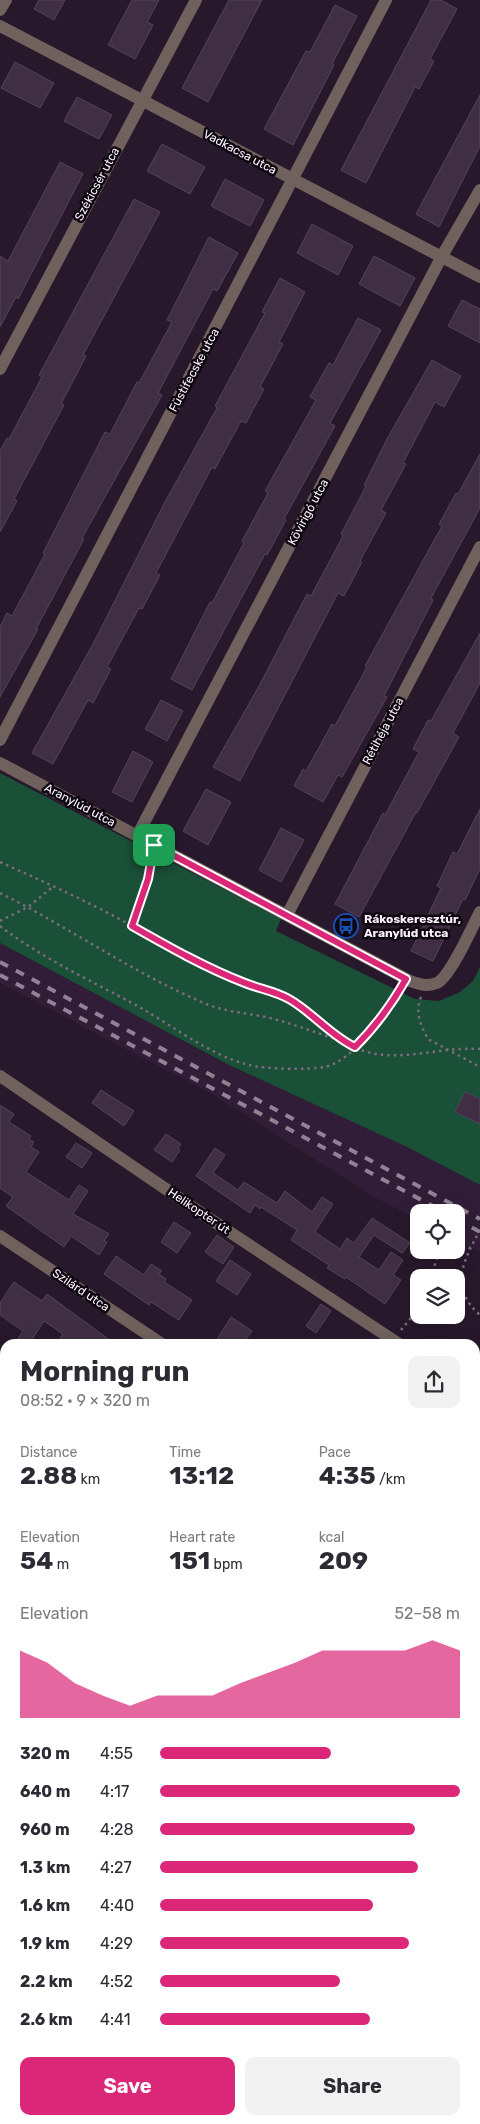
<!DOCTYPE html>
<meta charset="utf-8">
<style>
:root{--surface:#fff;--page:#f2f2f3;--text:#2b2b33;--muted:#7c7c81;--accent:#db2777}
body{margin:0;font-family:Rubik,sans-serif;background:var(--page);color:var(--text);height:100vh;display:flex;flex-direction:column;font-size:19px;white-space:nowrap}
*{box-sizing:border-box;margin:0}
p{font-size:16px;color:var(--muted)}
.icon{flex:none;width:28px;height:28px;fill:none;stroke:currentColor;stroke-width:2;stroke-linecap:round;stroke-linejoin:round}
.map{position:relative;flex:1;overflow:hidden}
.panel{position:absolute;left:0px;top:1339px;width:480px;height:786px;display:flex;flex-direction:column;background:var(--surface);border-radius:15px 15px 0 0;box-shadow:0 5px 20px #0002}
.panel>*{flex:none}
.tools{position:absolute;left:410px;top:1204px;display:grid;gap:10px}
.tools a{display:grid;place-items:center;width:55px;height:55px;border-radius:10px;background:var(--surface);box-shadow:0 5px 20px #0002;font-size:25px}
.pin{position:absolute;display:grid;place-items:center;width:42px;height:42px;color:#fff;margin:-21px;border-radius:10px;box-shadow:0 2px 8px #0006}
.round{display:grid;place-items:center;flex:none;width:52px;height:52px;border-radius:10px;background:var(--page)}
.head{display:flex;align-items:center;justify-content:space-between;height:85px;padding:0 20px}
h1{font-size:28px;font-weight:700;line-height:38px}
.stats{display:grid;grid-template-columns:repeat(3,1fr);gap:8px;height:85px;padding:5px 20px}
.stats div{display:grid;align-content:center}
.stats b{font-size:25px;font-weight:700}
.stats small{font-size:14px;font-weight:400}
.stats p{font-size:14px}
.chart{height:140px;padding:10px 20px}
.chart p{display:flex;justify-content:space-between}
.chart svg{width:100%;height:90px;margin-top:5px;fill:var(--accent);opacity:.7}
.primary-button{display:flex;gap:10px;margin-top:auto;padding:10px 20px}
.primary-button a{flex:1;height:58px;border-radius:10px;background:var(--accent);color:#fff;font-size:20px;font-weight:700;line-height:58px;text-align:center}
.primary-button a+a{background:var(--page);color:var(--text)}
ul{padding:0 20px;list-style:none;font-size:16px}
li{display:grid;grid-template-columns:80px 60px 1fr;align-items:center;height:38px}
li i{height:12px;border-radius:6px;background:var(--accent)}
.map>svg:first-child{display:block}
</style>
<div class="map">
<svg width="480" height="2124" viewBox="0 0 480 2124">
<rect width="100%" height="100%" fill="#28182c"/>
<!-- built -->
<path fill="#311d37" d="M0,943L229,1065L407,1147L480,1185V1252L456,1240V1212H419V1220L376,1198L212,1094L0,983Z"/>
<!-- green -->
<path fill="#1a4f38" d="M0,773L281,919L276,931L415,999L439,1001L460,992L473,981L480,967V1185L407,1147L229,1065L0,943Z
M5,1731V1947L0,1944V1739Z"/>
<!-- building -->
<path fill="#402f44" stroke="#55435a" d="M39,0H65L54,20L34,9Z
M132,0H159L147,22L153,25L135,59L108,45Z
M229,0H262L208,102L182,88Z
M431,0H441L457,9L430,59L434,61L419,89L415,87L366,183L341,170Z
M335,5L357,16L332,64L334,65L293,145L264,129L306,51L310,52Z
M15,62L54,83L40,108L1,88Z
M480,95V146L439,227L416,214Z
M77,97L112,115L99,139L64,121Z
M162,144L205,167L190,194L147,171Z
M60,162L83,174L18,299L16,297L0,327V256L8,261Z
M225,179L264,200L250,226L211,206Z
M134,199L160,212L83,355L86,356L61,404L64,405L14,499L17,501L0,532V451L7,438L9,439L42,377L39,375Z
M312,224L353,246L338,275L297,253Z
M209,237L238,253L217,291L213,289L158,393L162,395L82,538L84,539L36,629H38L0,697V627L7,613L12,616L45,554L43,553L105,432L110,434L137,382L139,383L172,322L167,320Z
M374,256L415,278L400,306L359,284Z
M280,278L305,292L279,342L283,344L260,387L264,389L246,423L241,421L215,469L212,467L156,573L160,575L142,609L139,608L107,667L111,669L93,703L88,700L53,764L32,753L93,644L165,502L217,408L215,406L265,313L262,312Z
M462,300L480,309V343L448,326Z
M358,318L381,330L330,423L335,426L284,519L286,520L267,555L265,554L192,690L171,679L210,602L212,603L244,543L242,541L268,493L265,491L316,400L310,397L329,363L333,365Z
M432,360L461,376L444,407L435,402L403,463L406,464L381,510L386,513L360,561L362,562L344,596L338,593L240,781L213,767L258,688L307,594L311,596L343,536L341,534L366,486L364,485L387,439Z
M480,454V508L431,598L433,600L384,696L387,697L342,777L338,775L323,802L294,786L303,769L306,771L332,724L335,726L367,667L365,666L442,526L439,524L456,493L458,494Z
M480,633V683L453,733L459,737L417,813L416,812L359,917L335,904L383,813L385,815L419,752L413,749L428,720L431,721Z
M161,700L183,711L167,741L145,729Z
M133,751L153,762L132,802L112,792Z
M206,789L231,802L208,845L183,831Z
M480,809V869L465,900L463,899L433,961L411,951L441,888L437,886L453,852L457,854Z
M281,828L304,840L281,882L259,870Z
M101,1090L134,1111L124,1126L92,1103Z
M465,1092L480,1099V1124L455,1112Z
M0,1105L14,1114L9,1122L31,1136L29,1139L34,1142L31,1147L39,1152L26,1172L69,1200L79,1185L88,1191L73,1214L109,1234L104,1241L107,1242L99,1255L71,1236L64,1247L6,1206L13,1197L0,1188Z
M166,1134L181,1144L178,1148L180,1150L172,1162L154,1150Z
M76,1143L92,1153L82,1168L66,1157Z
M215,1148L225,1155L213,1173L238,1190L244,1182L277,1203L285,1191L312,1212L322,1197L333,1204L315,1232L340,1249L347,1238L354,1243L372,1218L410,1243L402,1253L374,1235L359,1257L379,1270L391,1252L403,1260L393,1275L401,1280L385,1304L346,1277L345,1279L327,1268L329,1265L291,1240L297,1230L261,1207L260,1209L255,1205L250,1213L196,1176Z
M174,1222L191,1233L177,1253L161,1242Z
M217,1235L234,1247L223,1264L205,1252Z
M116,1256L144,1275L151,1264L162,1271L159,1274L166,1279L164,1282L192,1300L179,1320L151,1302L149,1305L104,1274Z
M230,1260L251,1274L237,1295L216,1281Z
M14,1282L42,1301L47,1294L115,1344H56L63,1334L44,1321L29,1344H15L23,1331L0,1315V1303Z
M321,1304L331,1311L316,1333L306,1326Z
M231,1317L252,1331L243,1344H214Z"/>
<g fill="none" stroke-linecap="round" stroke-linejoin="round">
<!-- path -->
<path stroke="#7b6d7e" stroke-width="2.5" stroke-dasharray="2.5 4" stroke-linecap="butt" d="M0,862C36,878 71,894 106,912C139,929 170,947 203,963C217,971 232,978 247,984C260,989 274,991 286,998C316,1013 334,1042 367,1052C404,1062 442,1046 480,1049
M0,893C69,927 133,973 204,1003C225,1012 248,1013 270,1018C294,1024 316,1033 339,1040
M0,921L28,907L54,886
M0,926C43,959 94,982 141,1008C174,1027 212,1056 249,1065C263,1069 310,1070 325,1067C355,1060 384,1014 400,989
M132,926L141,902L152,858
M421,997C415,1011 420,1025 428,1039L480,1067
M480,1230C463,1261 449,1288 480,1315
M456,1244L470,1248
M430,1278L440,1250
M401,1330L419,1308"/>
<!-- minor -->
<path stroke="#70615d" stroke-width="12" d="M0,10L6,0
M0,26L480,277
M0,369L196,0
M0,740L386,0
M0,763L410,981C419,984 427,987 437,983C451,976 472,927 480,912
M137,836L442,256L480,190
M287,915L480,547
M0,1236L162,1344
M0,1492L5,1496
M475,1552L480,1555
M0,1739L5,1731
M475,1811L480,1814
M475,1847L480,1850
M0,1944L5,1947
M266,2120L272,2124
M455,2120L461,2124"/>
<!-- tertiary -->
<path stroke="#70615d" stroke-width="12" d="M0,1076L204,1215L399,1344
M475,1394L480,1397
M475,1833L480,1826
M280,2124L283,2120"/>
<!-- rail -->
<path stroke="#918394" stroke-width="4" stroke-dasharray="9 9" stroke-linecap="butt" d="M0,962L480,1219
M0,975L444,1212
M456,1219L480,1232"/>
</g>
<g fill="none" stroke-linecap="round" stroke-linejoin="round">
<defs>
<path id="route" d="M154,845L406,979C392,1004 375,1027 355,1047L353,1046C329,1034 312,1012 289,999C275,991 260,989 245,983C206,968 169,947 132,926L148,879Z"/>
</defs>
<!-- route casing -->
<use href="#route" stroke="#fff" stroke-width="10"/>
<!-- route -->
<use href="#route" stroke="#db2777" stroke-width="6"/>
</g>
<!-- icons -->
<defs>
<symbol id="bus-ring" viewBox="-11 -11 22 22"><circle r="9.5" fill="#0d070f" stroke="#1a4fb4" stroke-width="1.5"/><path d="M-5-6H5V4H4V6H2V4H-2V6H-4V4H-5ZM-3.5-4V0h7V-4ZM-3.5 1.2v1.5H-2V1.2ZM2 1.2v1.5H3.5V1.2Z" fill="#1a4fb4"/></symbol>
</defs>
<g fill-rule="evenodd">
<use href="#bus-ring" x="332" y="912" width="28" height="28"/>
</g>
<g text-anchor="middle" stroke-width="5" stroke-linejoin="round" paint-order="stroke">
<!-- street labels -->
<g font-size="12" fill="#fcf0fe" stroke="#0d070f">
<text transform="translate(240 152) rotate(28)" y="4">Vadkacsa utca</text>
<text transform="translate(97 184) rotate(-62)" y="4">Székicsér utca</text>
<text transform="translate(194 370) rotate(-62)" y="4">Füstifecske utca</text>
<text transform="translate(308 512) rotate(-62)" y="4">Kövirigó utca</text>
<text transform="translate(383 731) rotate(-62)" y="4">Rétihéja utca</text>
<text transform="translate(80 805) rotate(28)" y="4">Aranylúd utca</text>
<text transform="translate(199 1211) rotate(34)" y="4">Helikopter út</text>
<text transform="translate(81 1290) rotate(34)" y="4">Szilárd utca</text>
</g>
<!-- poi labels -->
<g font-size="12" font-weight="bold" fill="#fcf0fe" stroke="#0d070f" text-anchor="start">
<text x="364" y="923">Rákoskeresztúr,<tspan x="364" dy="14">Aranylúd utca</tspan></text>
</g>
</g>
</svg>
<div class="tools">
<a><svg class="icon" aria-label="locate" viewBox="0 0 24 24"><circle cx="12" cy="12" r="6"/><path d="M12 2v4M12 18v4M2 12h4M18 12h4"/></svg></a>
<a><svg class="icon" aria-label="layers" viewBox="0 0 24 24"><path d="M12 4l9 5-9 5-9-5zM3 14l9 5 9-5"/></svg></a>
</div>
<div class="pin" style="left:154px;top:845px;background:#1e9e55"><svg class="icon" aria-label="arrive" viewBox="0 0 24 24"><path d="M6 21V4h12l-3 4 3 4H6"/></svg></div>
<section class="panel">
<div class="head"><div><h1>Morning run</h1><p>08:52 · 9 × 320 m</p></div><a class="round"><svg class="icon" aria-label="share" viewBox="0 0 24 24"><path d="M12 15V3M7 8l5-5 5 5M5 13v7h14v-7"/></svg></a></div>
<div class="stats">
<div><p>Distance</p><b>2.88<small> km</small></b></div>
<div><p>Time</p><b>13:12</b></div>
<div><p>Pace</p><b>4:35<small> /km</small></b></div>
</div>
<div class="stats">
<div><p>Elevation</p><b>54<small> m</small></b></div>
<div><p>Heart rate</p><b>151<small> bpm</small></b></div>
<div><p>kcal</p><b>209</b></div>
</div>
<div class="chart"><p><span>Elevation</span>52–58 m</p>
<svg viewBox="0 0 160 44" preserveAspectRatio="none"><path d="M0 44V11L10 17L20 27L30 33L40 38L50 33L60 33L70 33L80 27L90 22L100 17L110 11L120 11L130 11L140 11L150 6L160 11V44z"/></svg>
</div>
<ul>
<li><b>320 m</b>4:55<i style="width:57%"></i></li>
<li><b>640 m</b>4:17<i style="width:100%"></i></li>
<li><b>960 m</b>4:28<i style="width:85%"></i></li>
<li><b>1.3 km</b>4:27<i style="width:86%"></i></li>
<li><b>1.6 km</b>4:40<i style="width:71%"></i></li>
<li><b>1.9 km</b>4:29<i style="width:83%"></i></li>
<li><b>2.2 km</b>4:52<i style="width:60%"></i></li>
<li><b>2.6 km</b>4:41<i style="width:70%"></i></li>
</ul>
<div class="primary-button"><a>Save</a><a>Share</a></div>
</section>
</div>
